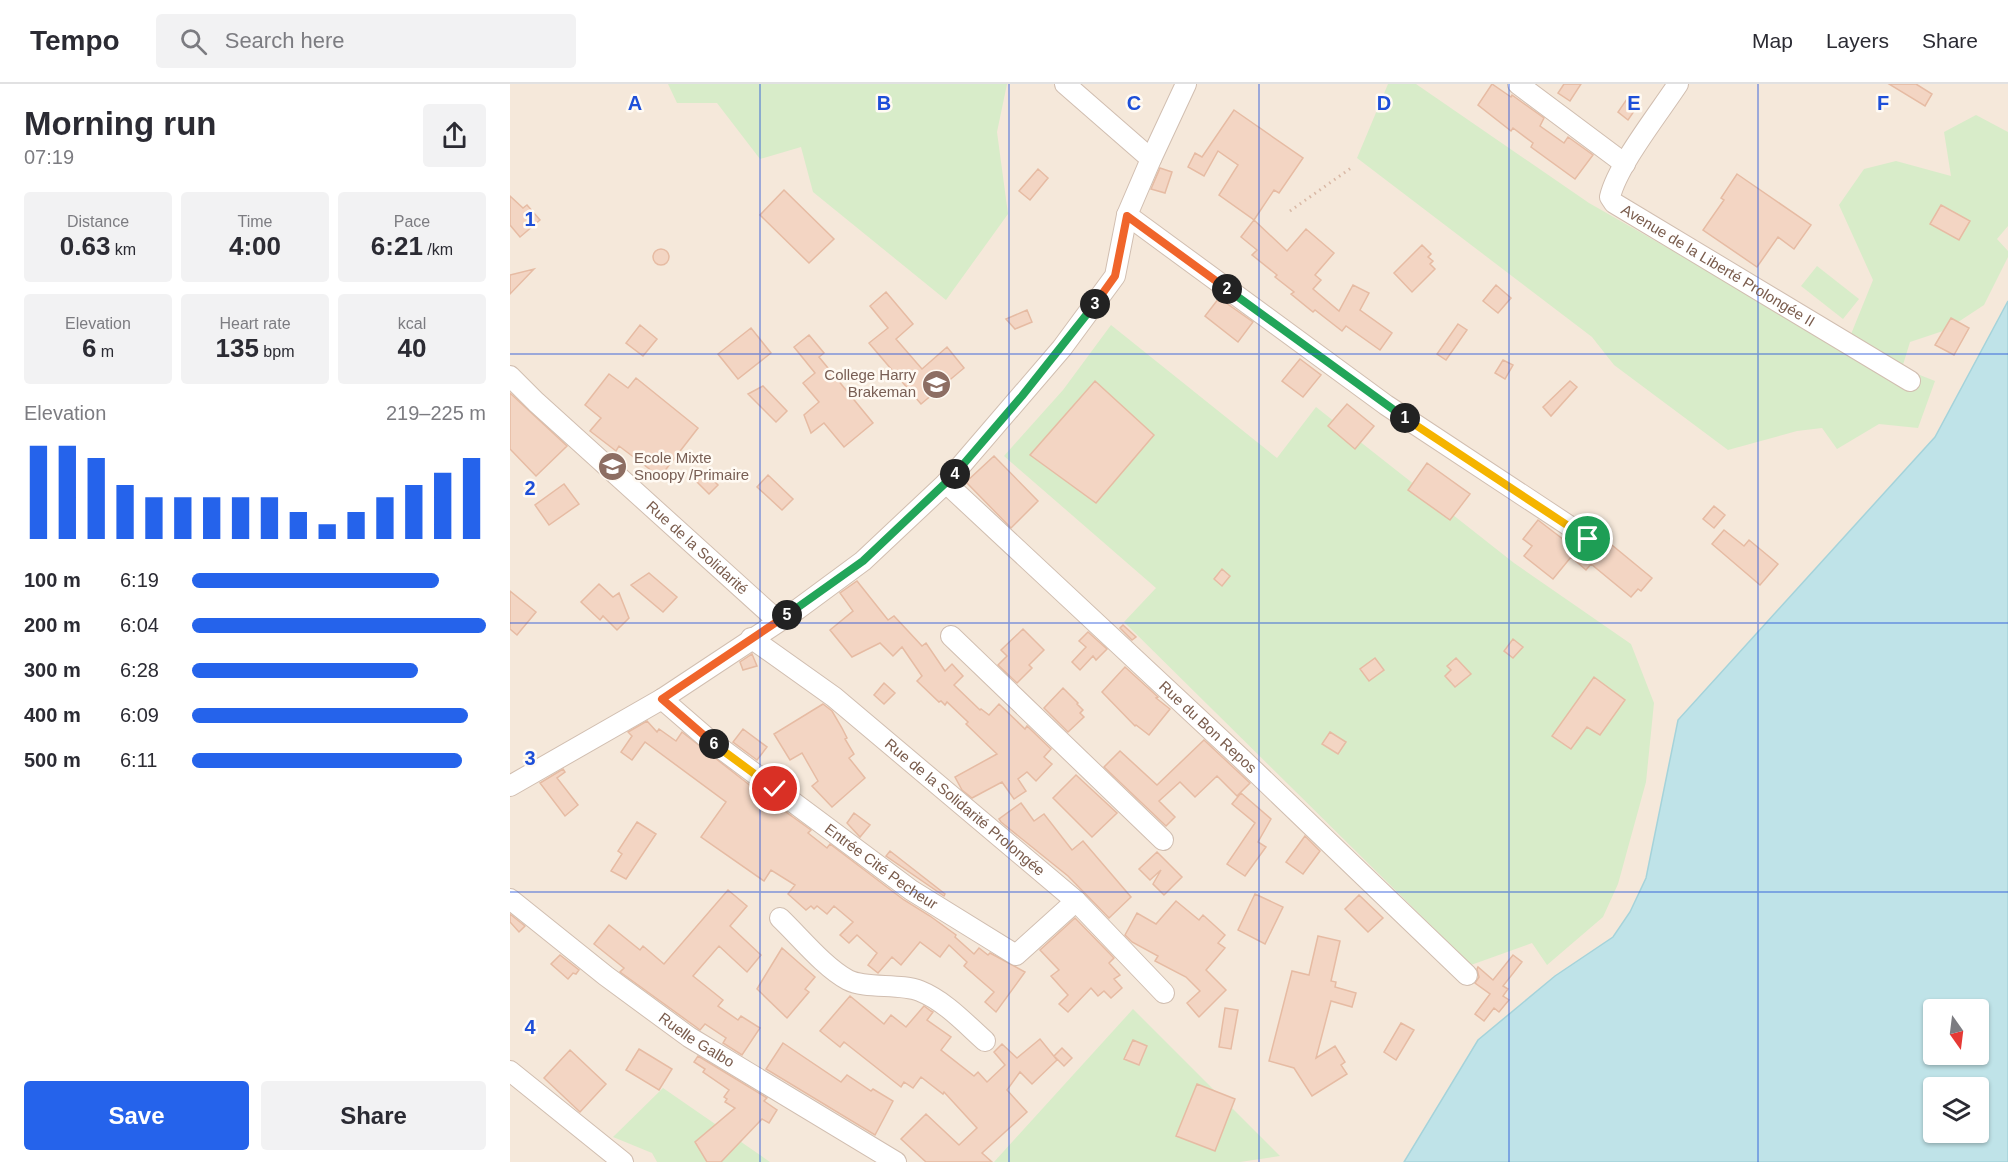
<!DOCTYPE html>
<meta charset="utf-8">
<style>
:root{--surface:#fff;--page:#f2f2f3;--text:#2b2b33;--muted:#7c7c81;--line:#e1e1e2;--accent:#2563eb}
body{margin:0;font-family:Helvetica,sans-serif;background:var(--page);color:var(--text);height:100vh;display:flex;flex-direction:column;font-size:22px;white-space:nowrap}
*{box-sizing:border-box;margin:0}
p{font-size:20px;color:var(--muted)}
.icon{flex:none;width:33px;height:33px;fill:none;stroke:currentColor;stroke-width:2;stroke-linecap:round;stroke-linejoin:round}
.map{position:relative;flex:1;overflow:hidden}
.panel{display:flex;flex-direction:column;background:var(--surface);width:510px}
.panel>*{flex:none}
.needle{width:39px;rotate:166deg}
.fabs{position:absolute;left:1413px;top:915px;display:grid;gap:12px}
.fabs a{display:grid;place-items:center;width:66px;height:66px;border-radius:6px;background:var(--surface);box-shadow:0 2px 4px #0004;font-size:30px}
.pin{position:absolute;display:grid;place-items:center;width:51px;height:51px;color:#fff;margin:-26px;border:3px solid #fff;border-radius:50%;box-shadow:0 2px 6px #0007}
.km{position:absolute;width:30px;height:30px;margin:-15px;border-radius:50%;background:#222;color:#fff;font-size:16px;line-height:30px;text-align:center}
.round{display:grid;place-items:center;flex:none;width:63px;height:63px;border-radius:6px;background:var(--page)}
.summary{display:flex;align-items:center;justify-content:space-between;height:102px;padding:0 24px}
h1{font-size:33px;font-weight:700;line-height:45px}
.figures{display:grid;grid-template-columns:repeat(3,1fr);gap:9px;height:102px;padding:6px 24px}
.figures div{display:grid;align-content:center;border-radius:6px;background:var(--page);text-align:center}
.figures b{font-size:26px;font-weight:700}
.figures small{font-size:16px;font-weight:400}
.figures p{font-size:16px}
.chart{height:168px;padding:12px 24px}
.chart p{display:flex;justify-content:space-between}
.chart svg{width:100%;height:108px;margin-top:6px;stroke:var(--accent);stroke-width:6}
.primary-button{display:flex;gap:12px;margin-top:auto;padding:12px 24px}
.primary-button a{flex:1;height:69px;border-radius:6px;background:var(--accent);color:#fff;font-size:24px;font-weight:700;line-height:69px;text-align:center}
.primary-button a+a{background:var(--page);color:var(--text)}
ul{padding:0 24px;list-style:none;font-size:20px}
li{display:grid;grid-template-columns:96px 72px 1fr;align-items:center;height:45px}
li i{height:15px;border-radius:8px;background:var(--accent)}
header{display:flex;align-items:center;gap:36px;box-sizing:border-box;height:84px;padding:0 30px;background:var(--surface);border-bottom:2px solid var(--line)}
header strong{font-size:28px}
nav{display:flex;gap:33px;margin-inline-start:auto;font-size:21px}
.search{width:420px;height:54px;background:var(--page);display:flex;align-items:center;gap:15px;box-sizing:border-box;padding:0 21px;border-radius:6px;color:var(--muted);font-size:22px}
main{display:flex;flex:1;min-height:0}
.map>svg:first-child{display:block}
</style>
<header>
<strong>Tempo</strong>
<div class="search"><svg class="icon" aria-label="search" viewBox="0 0 24 24"><circle cx="10" cy="10" r="6"/><path d="M15 15l6 6"/></svg>Search here</div>
<nav><a>Map</a><a>Layers</a><a>Share</a></nav>
</header>
<main>
<section class="panel">
<div class="summary"><div><h1>Morning run</h1><p>07:19</p></div><a class="round"><svg class="icon" aria-label="share" viewBox="0 0 24 24"><path d="M12 15V3M7 8l5-5 5 5M5 13v7h14v-7"/></svg></a></div>
<div class="figures">
<div><p>Distance</p><b>0.63<small> km</small></b></div>
<div><p>Time</p><b>4:00</b></div>
<div><p>Pace</p><b>6:21<small> /km</small></b></div>
</div>
<div class="figures">
<div><p>Elevation</p><b>6<small> m</small></b></div>
<div><p>Heart rate</p><b>135<small> bpm</small></b></div>
<div><p>kcal</p><b>40</b></div>
</div>
<div class="chart"><p><span>Elevation</span>219–225 m</p>
<svg viewBox="0 0 160 44" preserveAspectRatio="none"><path d="M5 44V6M15 44V6M25 44V11M35 44V22M45 44V27M55 44V27M65 44V27M75 44V27M85 44V27M95 44V33M105 44V38M115 44V33M125 44V27M135 44V22M145 44V17M155 44V11"/></svg>
</div>
<ul>
<li><b>100 m</b>6:19<i style="width:84%"></i></li>
<li><b>200 m</b>6:04<i style="width:100%"></i></li>
<li><b>300 m</b>6:28<i style="width:77%"></i></li>
<li><b>400 m</b>6:09<i style="width:94%"></i></li>
<li><b>500 m</b>6:11<i style="width:92%"></i></li>
</ul>
<div class="primary-button"><a>Save</a><a>Share</a></div>
</section>
<div class="map">
<svg width="1498" height="1078" viewBox="0 0 1498 1078">
<rect width="100%" height="100%" fill="#fdf6ec"/>
<!-- residential -->
<path fill="#f5e8da" d="M0,0H1498V217L1425,353L1168,636L1136,795L1120,828L1103,853L1045,892L968,956L894,1078H0Z"/>
<!-- green -->
<path fill="#d8ecc9" d="M158,0H497L487,48L498,130L436,216L303,108L291,63L250,75L207,19H167Z
M878,0H906L1079,119L1335,265L1363,196L1329,121L1354,85L1386,77L1441,92L1434,48L1466,31L1498,48V142L1487,155L1498,167V173L1474,221L1436,246L1400,258L1392,284L1425,297L1408,344L1369,340L1327,365L1312,344L1287,347L1218,366L1104,281L1082,253L847,74Z
M1307,182L1349,215L1333,235L1291,202Z
M601,241L767,374L806,323L1004,479L1121,560L1144,619L1136,698L1108,800L1093,833L1037,881L1022,859L961,881L614,538L646,504L494,372L553,306Z
M623,925L770,1072L730,1078H484Z
M153,1004L260,1078H147L142,1069L103,1053Z"/>
<!-- water -->
<path fill="#bfe3e8" stroke="#a5d3da" stroke-width="1.5" fill-rule="evenodd" d="M1498,217V1078H894L968,956L1045,892L1103,853L1120,828L1136,794L1168,636L1425,353ZM1424,926H1468V970H1424ZM1424,1004H1468V1048H1424Z"/>
<!-- building -->
<path fill="#f3d5c3" stroke="#e6bba3" stroke-width="1.5" d="M982,0L1001,13L1002,11L1034,34L1030,42L1054,59L1058,53L1083,71L1065,95L1021,63L1023,59L1003,44L1001,47L968,21Z
M1054,0H1071L1060,17L1048,9Z
M1379,0H1406L1422,10L1415,22Z
M1117,15L1127,23L1118,36L1108,28Z
M724,26L793,74L769,109L764,106L744,136L777,167L796,145L824,169L805,191L811,196L803,205L829,227L843,201L859,209L850,226L882,249L870,266L836,242L832,247L805,226L803,228L781,210L784,208L765,193L767,191L742,171L747,166L731,153L744,136L709,111L728,81L708,67L694,92L678,83L685,69L692,73Z
M650,84L662,88L655,109L641,105Z
M528,85L538,94L520,116L509,107Z
M1227,90L1301,141L1284,165L1268,153L1247,183L1193,146L1214,116L1211,114Z
M274,106L324,155L299,179L250,131Z
M0,112L13,124L17,121L30,136L10,153L0,141Z
M1431,121L1460,137L1449,156L1420,140Z
M912,161L921,170L918,173L923,177L920,180L925,185L902,208L884,189Z
M143 173a8 8 0 1 1 16 0a8 8 0 1 1-16 0Z
M24,185L0,210V191Z
M986,201L1001,214L988,229L973,217Z
M376,208L403,240L386,255L412,285L437,263L454,284L411,320L359,259L378,244L360,222Z
M709,214L743,238L728,258L695,232Z
M517,226L522,238L505,245L496,235Z
M1441,234L1459,244L1444,271L1425,261Z
M948,240L957,246L936,276L927,270Z
M130,241L147,255L133,272L116,259Z
M241,244L261,269L228,295L208,270Z
M299,251L314,269L309,273L363,339L334,363L314,339L301,349L294,331L309,318L293,299L305,289L284,263Z
M790,275L811,291L793,313L772,297Z
M993,276L1003,281L995,295L985,289Z
M99,290L118,304L126,294L188,344L150,393L109,362L106,367L80,347L91,334L75,321Z
M585,297L644,351L586,419L520,371Z
M1060,297L1067,303L1041,332L1033,323Z
M253,302L277,327L266,338L238,310Z
M0,309L57,362L26,392L0,365Z
M837,320L864,342L845,365L818,342Z
M484,372L528,417L501,444L456,398Z
M917,379L960,410L940,436L898,406Z
M193,386L208,401L199,410L184,395Z
M258,391L283,415L272,426L247,403Z
M54,400L69,420L39,441L25,421Z
M1204,422L1215,431L1204,444L1193,435Z
M1028,436L1058,459L1060,457L1083,473L1097,457L1142,494L1131,507L1128,505L1121,513L1081,480L1076,486L1061,473L1043,495L1014,472L1022,462L1013,455Z
M1214,446L1234,462L1239,456L1268,480L1250,501L1202,460Z
M712,485L720,492L712,502L704,495Z
M139,489L167,513L153,528L121,501Z
M347,497L378,536L384,532L412,562L416,559L435,587L442,580L453,592L444,601L470,626L471,625L479,631L489,620L515,645L517,642L541,665L534,673L542,680L526,697L517,688L508,695L516,707L504,715L492,698L462,714L452,706L445,693L487,670L456,640L458,638L437,618L435,621L431,617L429,618L407,597L412,592L392,563L383,572L370,559L342,573L320,546L343,527L330,509Z
M89,500L103,513L109,509L119,534L107,546L93,532L90,536L71,518Z
M0,507L26,528L7,551L0,545Z
M613,541L626,553L622,556L610,544Z
M513,545L534,566L519,581L522,584L507,599L488,581L497,572L491,566Z
M578,548L597,565L586,576L583,572L570,586L562,578L576,563L569,557Z
M1003,555L1013,563L1003,574L994,567Z
M242,570L247,582L233,586L230,578Z
M865,574L874,586L859,597L850,585Z
M946,574L961,590L945,603L935,592L941,586L937,582Z
M615,583L648,613L646,614L660,625L639,651L626,641L625,642L592,608Z
M1084,593L1115,616L1090,651L1077,643L1061,665L1042,652Z
M374,599L385,609L374,620L364,611Z
M553,604L568,619L567,620L573,626L570,629L574,633L558,648L534,624Z
M313,620L322,627L332,644L337,654L335,655L344,670L339,674L355,694L322,723L302,702L308,697L292,669L280,676L264,650Z
M137,637L147,648L149,645L166,657L172,648L251,710L301,746L298,749L317,764L320,760L394,816L420,832L446,851L445,853L464,870L469,864L478,871L480,869L515,888L486,928L475,918L484,908L454,882L457,878L439,861L430,873L410,858L391,881L382,873L368,889L358,881L367,869L347,851L339,859L330,851L343,838L324,822L317,830L307,822L304,825L301,822L296,826L278,810L285,801L261,786L254,797L191,753L216,718L135,658L122,676L111,668L122,652L118,648Z
M233,645L257,663L247,676L223,658Z
M820,648L836,658L828,670L812,660Z
M694,656L740,699L727,712L707,692L685,713L670,698L649,717L665,733L656,742L594,683L610,667L647,701Z
M53,685L55,688L47,694L68,721L55,732L30,699Z
M566,691L607,729L582,753L543,714Z
M731,709L761,735L748,758L756,763L735,792L717,780L745,739L722,720Z
M511,719L524,737L534,730L562,766L573,757L621,813L599,834L558,792L491,738L489,735Z
M344,729L360,741L350,753L337,739Z
M127,738L146,750L116,795L101,787L112,770L108,767Z
M795,752L810,767L793,790L776,778Z
M380,767L435,810L434,812L376,772Z
M647,768L672,793L654,811L643,800L651,786L640,796L629,785Z
M218,806L237,822L220,842L251,871L237,888L209,862L183,892L213,916L208,922L228,936L231,932L250,944L232,971L213,959L216,954L195,940L190,946L186,943L110,888L114,884L84,860L99,841L130,866L133,862L154,880Z
M745,810L773,823L755,860L728,846Z
M849,811L873,834L858,848L835,825Z
M666,817L689,836L693,831L715,851L708,859L715,864L696,886L716,906L689,933L677,919L690,907L676,893L645,877L648,872L622,858L615,851L627,829L646,840Z
M0,830L15,842L9,848L0,838Z
M565,834L604,874L599,879L610,891L604,895L612,904L601,914L594,907L588,912L581,904L558,928L549,920L558,911L541,892L549,886L530,866Z
M808,852L830,857L821,897L826,898L825,903L846,909L842,923L821,917L806,974L825,962L835,978L831,981L837,990L802,1012L784,984L759,977L782,887L799,891Z
M272,864L305,893L295,905L299,908L277,934L247,905Z
M50,871L69,886L66,890L63,889L58,895L41,880Z
M1003,871L1012,878L993,902L998,905L993,912L999,916L989,928L984,924L974,937L965,930L980,910L965,899L969,893L967,885L968,883L983,896Z
M340,912L374,940L381,931L396,943L414,922L421,927L423,928L417,936L441,953L431,966L464,992L468,988L477,998L495,981L484,968L492,960L507,974L530,955L547,976L522,1000L510,988L497,1006L517,1028L472,1069L482,1078H416L391,1055L416,1030L449,1061L467,1044L434,1008L433,1010L411,993L403,1004L394,998L391,1003L334,958L330,963L310,947Z
M715,924L728,926L721,965L709,963Z
M891,939L904,946L886,976L874,968Z
M623,956L637,962L629,981L614,975Z
M273,959L331,998L337,991L361,1007L363,1005L383,1017L365,1051L256,985Z
M552,964L562,974L554,982L544,972Z
M129,965L162,985L149,1006L116,986Z
M60,966L96,1000L70,1028L34,994Z
M188,972L257,1014L254,1017L267,1026L259,1039L252,1035L211,1078H197L185,1058L225,1024L215,1018L217,1015L214,1013L219,1006L193,988L195,985L184,978Z
M687,1000L725,1015L705,1067L666,1052Z"/>
<g fill="none" stroke-linecap="round" stroke-linejoin="round">
<defs>
<g id="minor">
<path d="M555,0L641,75"/>
<path d="M1008,0L1115,80"/>
<path id="s1" d="M1168,0C1149,29 1107,82 1100,113L1104,119L1400,297"/>
<path d="M617,131L876,321L1079,455"/>
<path id="s2" d="M0,292L26,318L268,537"/>
<path id="s3" d="M436,399L733,676L957,891"/>
<path d="M441,552L653,756"/>
<path id="s4" d="M241,554L324,613L566,817L654,909"/>
<path id="s5" d="M152,615L197,654L401,806L506,871L566,817"/>
<path d="M0,702L152,615L288,525L353,477L436,399L552,264L605,192L617,131L641,75L676,0"/>
<path id="s6" d="M0,815L96,892L179,953L386,1078"/>
<path d="M270,834C290,853 314,883 338,896C355,905 391,899 410,907C435,917 456,940 475,957"/>
<path d="M0,987L113,1078"/>
</g>
</defs>
<!-- minor casing -->
<use href="#minor" stroke="#d1beb0" stroke-width="22"/>
<!-- path -->
<path stroke="#d9b8a5" stroke-width="3" stroke-dasharray="1.5 4.5" stroke-linecap="butt" d="M780,127L841,84"/>
<!-- minor -->
<use href="#minor" stroke="#fff" stroke-width="20"/>
</g>
<g fill="none" stroke-linecap="round" stroke-linejoin="round">
<defs>
<path id="split-1" d="M895,334L1078,455"/>
<path id="split-2" d="M717,205L895,334"/>
<path id="split-3" d="M585,220L605,192L617,132L717,205"/>
<path id="split-4" d="M445,390L512,312L585,220"/>
<path id="split-5" d="M277,531L353,477L445,390"/>
<path id="split-6" d="M204,660L152,615L277,531"/>
<path id="split-7" d="M204,660L265,705"/>
</defs>
<!-- split-1 casing -->
<use href="#split-1" stroke="#fff" stroke-width="12"/>
<!-- split-2 casing -->
<use href="#split-2" stroke="#fff" stroke-width="12"/>
<!-- split-3 casing -->
<use href="#split-3" stroke="#fff" stroke-width="12"/>
<!-- split-4 casing -->
<use href="#split-4" stroke="#fff" stroke-width="12"/>
<!-- split-5 casing -->
<use href="#split-5" stroke="#fff" stroke-width="12"/>
<!-- split-6 casing -->
<use href="#split-6" stroke="#fff" stroke-width="12"/>
<!-- split-7 casing -->
<use href="#split-7" stroke="#fff" stroke-width="12"/>
<!-- split-1 -->
<use href="#split-1" stroke="#f5b400" stroke-width="8"/>
<!-- split-2 -->
<use href="#split-2" stroke="#22a559" stroke-width="8"/>
<!-- split-3 -->
<use href="#split-3" stroke="#f0652b" stroke-width="8"/>
<!-- split-4 -->
<use href="#split-4" stroke="#22a559" stroke-width="8"/>
<!-- split-5 -->
<use href="#split-5" stroke="#22a559" stroke-width="8"/>
<!-- split-6 -->
<use href="#split-6" stroke="#f0652b" stroke-width="8"/>
<!-- split-7 -->
<use href="#split-7" stroke="#f5b400" stroke-width="8"/>
</g>
<!-- grid -->
<path fill="none" stroke="#1d4ed8" stroke-width="1.5" stroke-opacity="0.55" d="M250,0V1078M499,0V1078M749,0V1078M999,0V1078M1248,0V1078M0,270H1498M0,539H1498M0,808H1498"/>
<!-- icons -->
<defs>
<symbol id="school-disc" viewBox="-11 -11 22 22"><circle r="9.5" fill="#8d6e63" stroke="#fffaf3"/><path d="M0-5L7-2L0 1L-7-2ZM-4 1L0 2.5L4 1V4Q0 6-4 4Z" fill="#fff"/></symbol>
</defs>
<g fill-rule="evenodd">
<use href="#school-disc" x="410" y="284" width="33" height="33"/>
<use href="#school-disc" x="86" y="366" width="33" height="33"/>
</g>
<g text-anchor="middle" stroke-width="5" stroke-linejoin="round" paint-order="stroke">
<!-- street labels -->
<g font-size="15" fill="#7a5c4d" stroke="#fffaf3">
<text dy="5" stroke="none"><textPath href="#s1" startOffset="261">Avenue de la Liberté Prolongée II</textPath></text>
<text dy="5" stroke="none"><textPath href="#s2" startOffset="254">Rue de la Solidarité</textPath></text>
<text dy="5" stroke="none"><textPath href="#s3" startOffset="358">Rue du Bon Repos</textPath></text>
<text dy="5" stroke="none"><textPath href="#s4" startOffset="273">Rue de la Solidarité Prolongée</textPath></text>
<text dy="5" stroke="none"><textPath href="#s5" startOffset="276">Entrée Cité Pecheur</textPath></text>
<text dy="5" stroke="none"><textPath href="#s6" startOffset="234">Ruelle Galbo</textPath></text>
</g>
<!-- education labels -->
<g font-size="15" fill="#785e54" stroke="#fffaf3" text-anchor="end">
<text x="406" y="296">College Harry<tspan x="406" dy="17">Brakeman</tspan></text>
<text x="124" y="379" text-anchor="start">Ecole Mixte<tspan x="124" dy="17">Snoopy /Primaire</tspan></text>
</g>
</g>
<g font-size="20" text-anchor="middle" font-weight="bold" fill="#1d4ed8" stroke="#fffaf3" stroke-width="5" stroke-linejoin="round" paint-order="stroke">
<text x="125" y="26">A</text>
<text x="374" y="26">B</text>
<text x="624" y="26">C</text>
<text x="874" y="26">D</text>
<text x="1124" y="26">E</text>
<text x="1373" y="26">F</text>
<text x="20" y="142">1</text>
<text x="20" y="411">2</text>
<text x="20" y="681">3</text>
<text x="20" y="950">4</text>
</g>
</svg>
<div class="fabs">
<a><svg class="needle" viewBox="-14 -14 28 28"><path d="M0-13l5 13h-10z" fill="#e53935"/><path d="M0 13l5-13h-10z" fill="#7c7c81"/></svg></a>
<a><svg class="icon" aria-label="layers" viewBox="0 0 24 24"><path d="M12 4l9 5-9 5-9-5zM3 14l9 5 9-5"/></svg></a>
</div>
<div class="pin" style="left:1078px;top:455px;background:#1e9e55"><svg class="icon" aria-label="arrive" viewBox="0 0 24 24"><path d="M6 21V4h12l-3 4 3 4H6"/></svg></div>
<div class="pin" style="left:265px;top:705px;background:#d93025"><svg class="icon" aria-label="check" viewBox="0 0 24 24"><path d="M5 12l5 5 9-10"/></svg></div>
<b class="km" style="left:895px;top:334px">1</b>
<b class="km" style="left:717px;top:205px">2</b>
<b class="km" style="left:585px;top:220px">3</b>
<b class="km" style="left:445px;top:390px">4</b>
<b class="km" style="left:277px;top:531px">5</b>
<b class="km" style="left:204px;top:660px">6</b>
</div>
</main>
